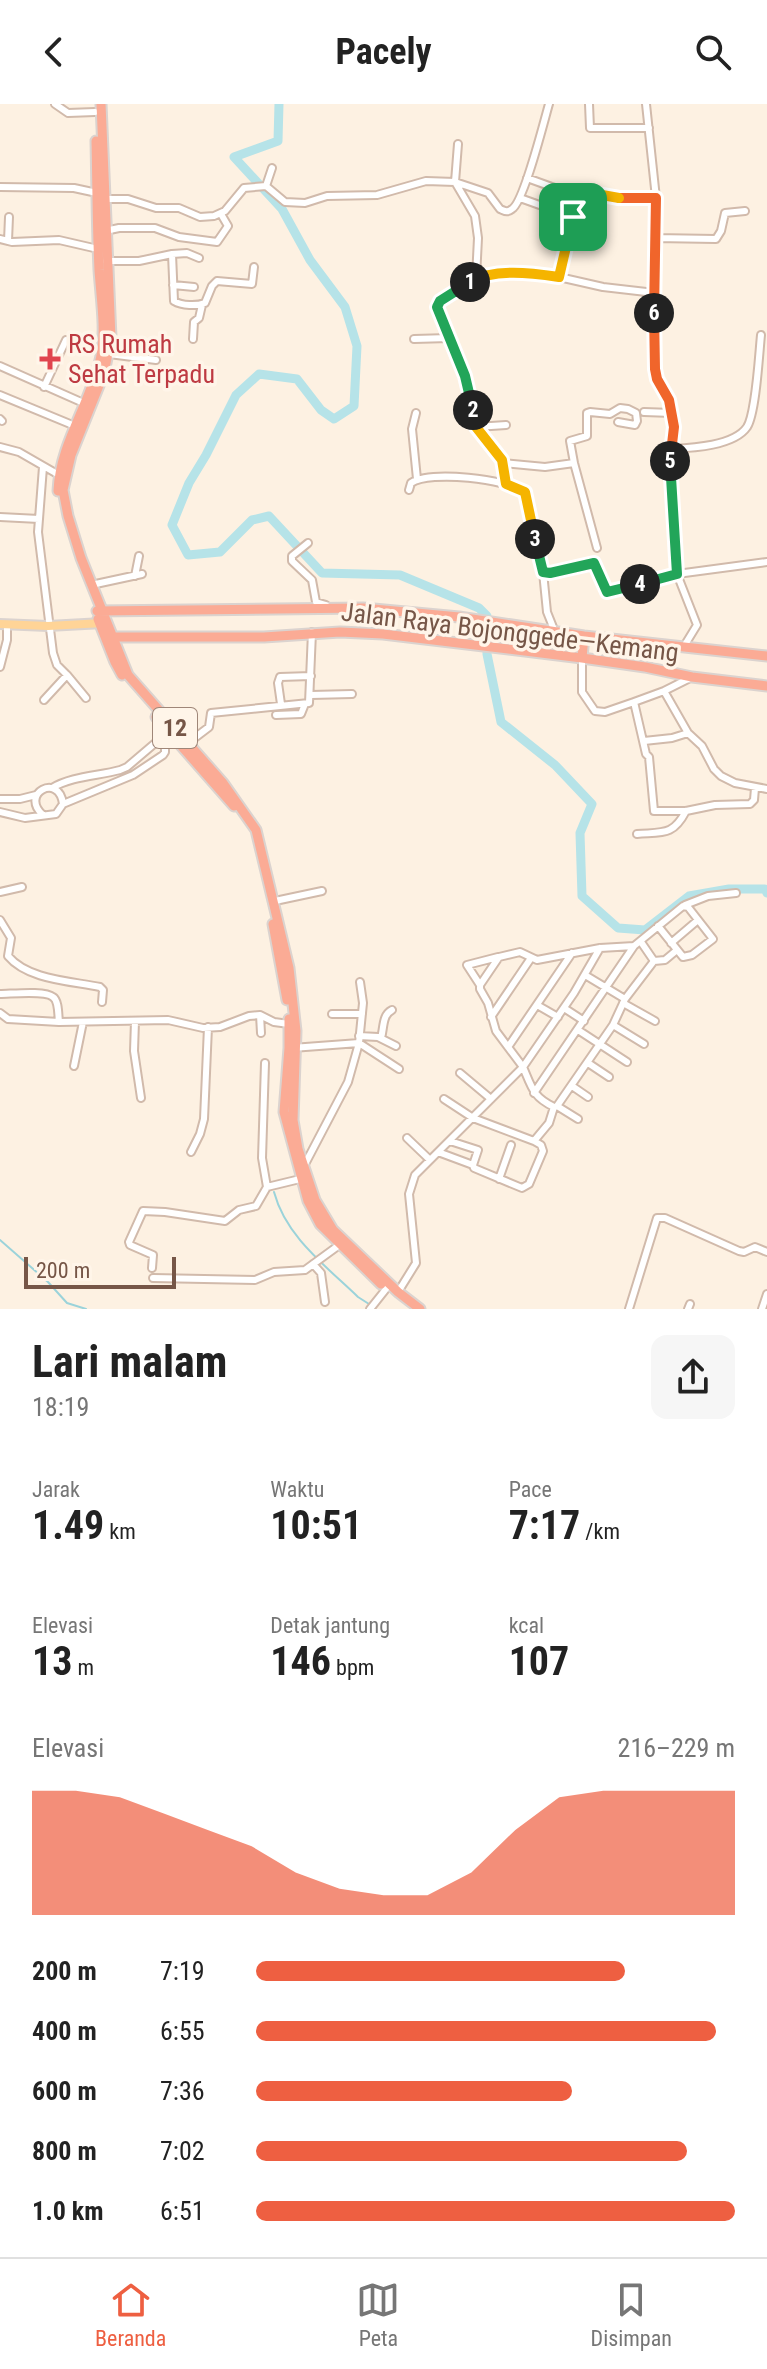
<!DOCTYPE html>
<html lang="id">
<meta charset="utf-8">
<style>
:root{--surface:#fff;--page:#f6f6f6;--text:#222;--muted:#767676;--line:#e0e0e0;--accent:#ee5f41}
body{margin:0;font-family:"Roboto Condensed",sans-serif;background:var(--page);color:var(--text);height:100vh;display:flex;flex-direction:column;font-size:30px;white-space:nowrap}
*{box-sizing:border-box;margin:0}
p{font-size:26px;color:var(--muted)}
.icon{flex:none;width:44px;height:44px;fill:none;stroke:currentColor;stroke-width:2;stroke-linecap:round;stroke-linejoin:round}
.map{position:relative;height:1205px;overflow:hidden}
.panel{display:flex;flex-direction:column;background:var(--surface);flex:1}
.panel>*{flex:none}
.scale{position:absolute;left:24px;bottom:20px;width:152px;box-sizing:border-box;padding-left:8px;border:4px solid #765647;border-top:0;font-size:22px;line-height:28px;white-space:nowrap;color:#765647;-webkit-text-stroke:6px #fff5e9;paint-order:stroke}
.pin{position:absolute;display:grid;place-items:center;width:68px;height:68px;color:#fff;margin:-34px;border-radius:16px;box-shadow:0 4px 12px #0006}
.km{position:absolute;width:40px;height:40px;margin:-20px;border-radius:50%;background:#222;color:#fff;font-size:22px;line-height:40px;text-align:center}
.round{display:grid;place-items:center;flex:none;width:84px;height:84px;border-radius:16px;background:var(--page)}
.head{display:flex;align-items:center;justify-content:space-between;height:136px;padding:0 32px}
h1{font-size:44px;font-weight:700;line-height:60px}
.figures{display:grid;grid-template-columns:repeat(3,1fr);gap:12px;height:136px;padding:8px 32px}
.figures div{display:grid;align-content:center}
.figures b{font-size:40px;font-weight:700}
.figures small{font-size:22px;font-weight:400}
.figures p{font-size:22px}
.chart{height:224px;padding:16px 32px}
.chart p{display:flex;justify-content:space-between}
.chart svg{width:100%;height:144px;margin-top:8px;fill:var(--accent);opacity:.7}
ul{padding:0 32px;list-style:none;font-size:26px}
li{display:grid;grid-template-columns:128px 96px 1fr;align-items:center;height:60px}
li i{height:20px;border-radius:10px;background:var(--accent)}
header{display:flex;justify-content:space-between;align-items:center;height:104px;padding:0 32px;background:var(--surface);font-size:36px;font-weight:700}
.tab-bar{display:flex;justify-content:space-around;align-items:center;height:112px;border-top:2px solid var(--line);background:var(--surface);font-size:22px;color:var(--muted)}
.tab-bar a{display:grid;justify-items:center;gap:4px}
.tab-bar .active{color:var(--accent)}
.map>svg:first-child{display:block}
</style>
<header><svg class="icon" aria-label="back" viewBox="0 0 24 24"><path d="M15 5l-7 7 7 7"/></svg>Pacely<svg class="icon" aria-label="search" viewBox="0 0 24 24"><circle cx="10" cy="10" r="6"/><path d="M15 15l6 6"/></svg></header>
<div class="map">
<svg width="767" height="1205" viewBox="0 0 767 1205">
<rect width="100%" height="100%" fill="#fdf1e2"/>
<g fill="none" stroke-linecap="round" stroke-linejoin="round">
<!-- stream -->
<path stroke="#9bd3da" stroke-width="2" d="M274,1088C286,1133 326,1162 358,1193L369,1200
M0,1136L48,1178L67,1199L86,1205"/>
<!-- river -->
<path stroke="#b6e3e8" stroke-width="9" d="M279,0L278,37L234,53L282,105L310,156L345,203L357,242L354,302L334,315L321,306L297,275L259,270L236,291L206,351L189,379L172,421L188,451L220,448L252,416L269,412L322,469L400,471L479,504L487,512V550L501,618L555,661L592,700L580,729L582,792L618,824L645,826L689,792L729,785H765L767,789"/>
<defs>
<path id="minor" d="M55,0L68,9L95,8
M589,0L590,24H649
M646,0L656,94L655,265L657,275L669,296L674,323L670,351L677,470L767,458
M458,40L455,78L475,112L478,134L476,174
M527,74L563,87
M266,82L272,64
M0,83L74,84L97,89
M520,94L573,113H582L588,109L589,91L591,89L623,94H656
M104,95H128L156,104H179L200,113L214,112L225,107L244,84L266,82L285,98L305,99L327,92L377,91L426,77L455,78L488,89L500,105C505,107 507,109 512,105C524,98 544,17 549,0
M566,111L580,85H583L589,91
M105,127L119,124H155L179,133L217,138L228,122L221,110
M655,134L716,135L721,127L725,109L745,107
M0,135L12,138L59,136L98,145
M8,137L9,113
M172,150L187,149L199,154
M106,157H139L172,150L174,197C182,202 197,202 205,199L212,182L217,177L252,180L254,163
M559,173L573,113
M173,181L194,183
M193,235L194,218L199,214L202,201
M414,235L449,234
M109,250L156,256
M0,262L88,301
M44,283L66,236
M0,291L75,322
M644,308L672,309
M416,309L412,325L417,375
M0,315L2,317
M476,323L506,321
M0,343L19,348L59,371
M672,345C692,344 734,342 747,323C756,309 759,250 761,231
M503,359L545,363L574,359
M43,363L38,428L53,549L57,561L67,571L44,596
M506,380L502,356L476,323L465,272L437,206L438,199L476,174L523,169L559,173L603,183L655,189
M409,386L411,379C431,366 506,375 525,388L543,468L550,469L594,459L607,488L677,470L697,521L686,539
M0,413L39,415
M308,439L292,452V457L312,476L316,498L326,501
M597,444L574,359L570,337L587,332V309L590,308L610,310L620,304L628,305L636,309L637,317L635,321L618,318
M543,468L547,508L555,528
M135,472L139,452
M91,481L142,470
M582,554V588L595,607L605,608L634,598
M0,563L7,536V521
M67,571L86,594
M692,573L664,587L634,598L646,650L649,653L654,707H686L715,701L750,700L754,696L755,684
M664,587L688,629L702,642L714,665L721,672L735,679L767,685
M311,591L352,590
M281,600L278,579L280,573L311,572
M276,611L301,610L305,600
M644,637L672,634L688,629
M188,639L209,623L211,609L309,599L312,528
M52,684C72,672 98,672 120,666L127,663L154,640L158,638L165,641
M0,695H20L36,691
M63,700L133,671L163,651L165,648V641L177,632
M0,708L25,714L56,710L63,700C59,668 19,690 43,711
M637,730C663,728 673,732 686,707
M0,788L22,783
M275,797L322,787
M685,801L708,792L736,789
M0,816L11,834L8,852C28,876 71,877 100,883L103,886L102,898
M671,839L698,816
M654,857L665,856L677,846
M585,871L625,895
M480,881L467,861L498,853
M0,890C11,890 45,886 53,893C59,897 58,911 59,918
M623,899L655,917
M537,901L558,913
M564,904L584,917
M0,909L8,915L59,918L168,916L203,924L220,923L249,912L260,911L274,918L289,920
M332,910H362
M260,911L261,929
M491,913L531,854
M135,917L134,947L141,994
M613,921L644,940
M578,926L627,958
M359,932L378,933L396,942
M381,934C384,924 382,911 392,906
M508,943L572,849
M292,944L359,939L363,899L360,878
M265,959L262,1054L267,1083
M588,959L609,973
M74,962L83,918
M460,969L491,995
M572,982L588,993
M534,989L634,842
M444,995L473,1014L534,1037
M557,1002L578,1015
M554,1003L557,1002L613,921L625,895L654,857L641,838
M407,1034L430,1056
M450,1037L478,1046L473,1061L474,1064L522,1084L529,1080L543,1047L541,1041L534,1037L549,1019L554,1003C533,993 532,984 523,963L574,889L600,844
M191,1048L200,1030L204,1015L208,923
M438,1048L473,1061
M304,1062L348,978L359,939L399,965
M499,1075L511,1041
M313,1160L321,1169L325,1198
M152,1164L153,1151L130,1141L129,1138L143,1107L165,1108L225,1117L239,1106L256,1102L267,1083L300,1075
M153,1174L255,1176L274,1168L305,1166L342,1139
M398,1188L416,1159L409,1090L415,1071L523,963L496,927L488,899L480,885V881L499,853L520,848L537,856L600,844L634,842L683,802L688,803L713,835L692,851L683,853L658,822
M370,1205L386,1185
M629,1205L657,1114H665L739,1147L744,1148L755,1143L767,1148
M688,1205L690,1200
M762,1205L767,1190"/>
<path id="major" d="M0,520L48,522L103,519"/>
<path id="highway" d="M101,0L111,234L104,269L71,351L63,386L68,412L81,454L128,571L223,679L256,726L289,864L296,927L293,1016L298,1045L315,1096L333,1126L398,1188L420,1205
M58,387C60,339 91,299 101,252C106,225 101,195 99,166C97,123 97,80 96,37
M97,507L363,504L459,513L584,532L767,552
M98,515L115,558L122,571
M108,533H264L340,528L383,530L582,554L645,563L692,573L767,582
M582,554L584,532
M156,613L234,702
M273,820L287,896
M289,915V944L284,1008L308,1097L320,1120L381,1180"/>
</defs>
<!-- minor casing -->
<use href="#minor" stroke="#d1baab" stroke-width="10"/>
<!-- major casing -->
<use href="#major" stroke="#dbd3cf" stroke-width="12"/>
<!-- highway casing -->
<use href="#highway" stroke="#dbd3cf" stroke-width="13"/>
<!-- minor -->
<use href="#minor" stroke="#fff" stroke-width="6"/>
<!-- major -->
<use href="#major" stroke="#ffd497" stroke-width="8"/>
<!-- highway -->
<use href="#highway" stroke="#fbab95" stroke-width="9"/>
</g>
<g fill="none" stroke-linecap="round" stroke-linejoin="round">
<defs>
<path id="split-1" d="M470,178C494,164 532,169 559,173L573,113"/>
<path id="split-2" d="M470,178L440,197L437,203L465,272L473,306"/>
<path id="split-3" d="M473,306L476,323L502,356L506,380L525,388L535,435"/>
<path id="split-4" d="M535,435L543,468L550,469L594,459L607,488L640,480"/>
<path id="split-5" d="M640,480L677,470L670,357"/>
<path id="split-6" d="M654,209L655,265L657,275L669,296L674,323L670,357"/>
<path id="split-7" d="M619,94H656L654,209"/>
<path id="split-8" d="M573,113H582L588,109L589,91L591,89L619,94"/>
</defs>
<!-- split-1 casing -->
<use href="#split-1" stroke="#fff" stroke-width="16"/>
<!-- split-2 casing -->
<use href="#split-2" stroke="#fff" stroke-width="16"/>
<!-- split-3 casing -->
<use href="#split-3" stroke="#fff" stroke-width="16"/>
<!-- split-4 casing -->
<use href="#split-4" stroke="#fff" stroke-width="16"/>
<!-- split-5 casing -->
<use href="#split-5" stroke="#fff" stroke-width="16"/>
<!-- split-6 casing -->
<use href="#split-6" stroke="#fff" stroke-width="16"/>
<!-- split-7 casing -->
<use href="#split-7" stroke="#fff" stroke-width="16"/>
<!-- split-8 casing -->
<use href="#split-8" stroke="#fff" stroke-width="16"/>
<!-- split-1 -->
<use href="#split-1" stroke="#f5b400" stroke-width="10"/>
<!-- split-2 -->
<use href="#split-2" stroke="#22a559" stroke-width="10"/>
<!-- split-3 -->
<use href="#split-3" stroke="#f5b400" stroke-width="10"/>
<!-- split-4 -->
<use href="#split-4" stroke="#22a559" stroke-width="10"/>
<!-- split-5 -->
<use href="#split-5" stroke="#22a559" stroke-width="10"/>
<!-- split-6 -->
<use href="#split-6" stroke="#f0652b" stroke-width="10"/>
<!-- split-7 -->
<use href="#split-7" stroke="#f0652b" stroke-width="10"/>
<!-- split-8 -->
<use href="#split-8" stroke="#f5b400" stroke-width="10"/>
</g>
<!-- markers -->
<path fill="#e0444e" stroke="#fff5e9" stroke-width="3" d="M46 243h8v8h8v8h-8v8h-8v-8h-8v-8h8z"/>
<g text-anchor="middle" stroke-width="7" stroke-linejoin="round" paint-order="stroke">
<!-- shield labels -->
<rect fill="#fff5e9" stroke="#9f8678" stroke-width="2" x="153" y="604" width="44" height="40" rx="6"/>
<g font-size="24" font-weight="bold" fill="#765647">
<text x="175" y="632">12</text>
</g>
<!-- health labels -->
<g font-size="26" fill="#be3a42" stroke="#fff5e9" text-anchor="start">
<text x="68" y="249">RS Rumah<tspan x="68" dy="30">Sehat Terpadu</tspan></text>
</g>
<!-- street labels -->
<g font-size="26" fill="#765647" stroke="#fff5e9">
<text transform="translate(510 528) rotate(7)" y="9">Jalan Raya Bojonggede—Kemang</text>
</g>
</g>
</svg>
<div class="scale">200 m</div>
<div class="pin" style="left:573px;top:113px;background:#1e9e55"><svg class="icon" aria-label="arrive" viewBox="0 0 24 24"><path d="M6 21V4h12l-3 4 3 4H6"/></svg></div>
<b class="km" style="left:470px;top:178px">1</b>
<b class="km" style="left:473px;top:306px">2</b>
<b class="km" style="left:535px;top:435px">3</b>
<b class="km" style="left:640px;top:480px">4</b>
<b class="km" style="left:670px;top:357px">5</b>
<b class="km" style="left:654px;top:209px">6</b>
</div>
<section class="panel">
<div class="head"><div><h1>Lari malam</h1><p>18:19</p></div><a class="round"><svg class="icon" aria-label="share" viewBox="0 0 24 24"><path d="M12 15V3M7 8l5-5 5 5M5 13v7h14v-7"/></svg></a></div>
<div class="figures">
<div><p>Jarak</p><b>1.49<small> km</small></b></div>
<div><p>Waktu</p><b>10:51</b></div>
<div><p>Pace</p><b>7:17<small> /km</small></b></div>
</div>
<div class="figures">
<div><p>Elevasi</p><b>13<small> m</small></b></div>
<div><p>Detak jantung</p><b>146<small> bpm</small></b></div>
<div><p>kcal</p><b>107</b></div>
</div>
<div class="chart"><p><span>Elevasi</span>216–229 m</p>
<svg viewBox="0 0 160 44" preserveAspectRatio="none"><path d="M0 44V6L10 6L20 8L30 13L40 18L50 23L60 31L70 36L80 38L90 38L100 31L110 18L120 8L130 6L140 6L150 6L160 6V44z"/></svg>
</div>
<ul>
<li><b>200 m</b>7:19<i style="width:77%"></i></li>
<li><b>400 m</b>6:55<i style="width:96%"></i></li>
<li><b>600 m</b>7:36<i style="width:66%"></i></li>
<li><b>800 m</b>7:02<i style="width:90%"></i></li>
<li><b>1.0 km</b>6:51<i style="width:100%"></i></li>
</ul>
</section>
<nav class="tab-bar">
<a class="active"><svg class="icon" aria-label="home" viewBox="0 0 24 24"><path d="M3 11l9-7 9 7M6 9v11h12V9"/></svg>Beranda</a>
<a><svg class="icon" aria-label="map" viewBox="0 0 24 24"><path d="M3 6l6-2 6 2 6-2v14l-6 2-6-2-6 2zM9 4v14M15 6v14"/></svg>Peta</a>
<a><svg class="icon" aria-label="saved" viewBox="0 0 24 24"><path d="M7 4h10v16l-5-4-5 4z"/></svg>Disimpan</a>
</nav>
